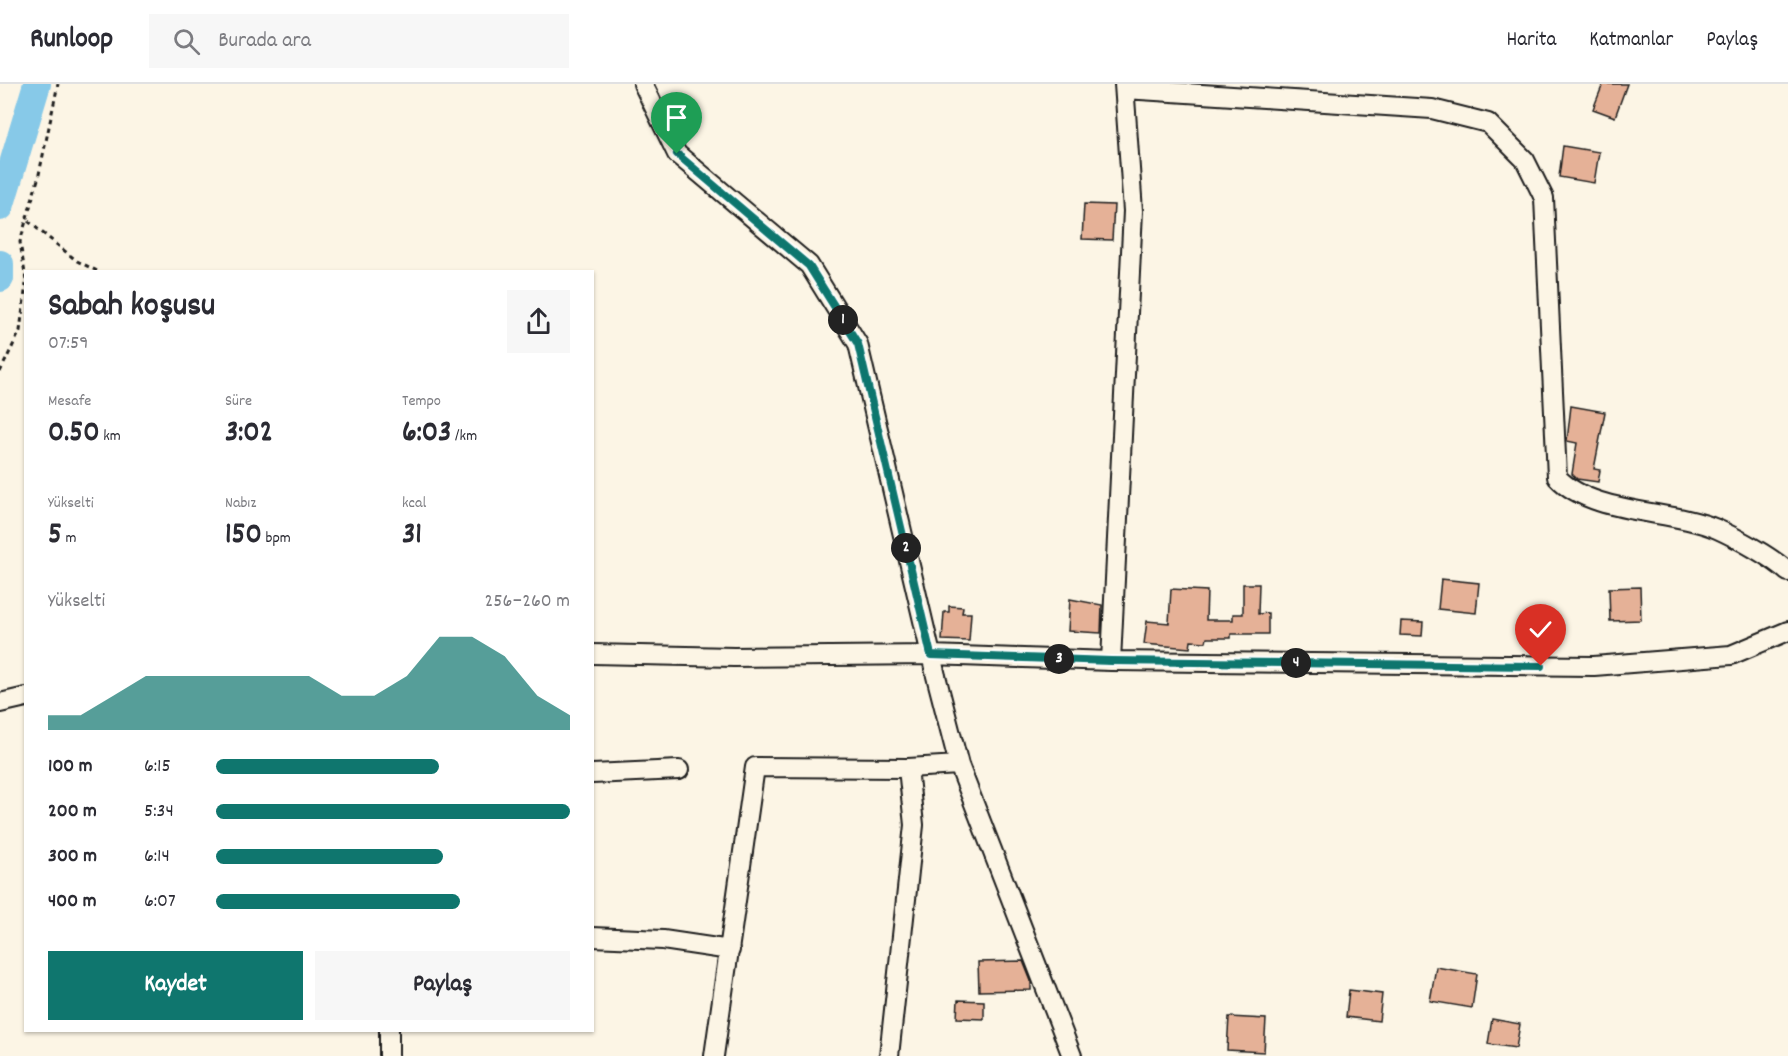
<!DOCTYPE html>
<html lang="tr">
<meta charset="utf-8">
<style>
:root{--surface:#fff;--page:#f7f7f7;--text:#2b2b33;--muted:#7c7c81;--line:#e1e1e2;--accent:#0f766e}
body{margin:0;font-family:Dekko,sans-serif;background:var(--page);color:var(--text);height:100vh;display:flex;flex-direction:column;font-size:22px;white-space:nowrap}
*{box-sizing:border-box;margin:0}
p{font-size:20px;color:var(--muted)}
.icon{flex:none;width:33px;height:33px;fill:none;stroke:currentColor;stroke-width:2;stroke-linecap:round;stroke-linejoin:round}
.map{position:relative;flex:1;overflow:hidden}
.drawer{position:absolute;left:24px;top:186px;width:570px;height:762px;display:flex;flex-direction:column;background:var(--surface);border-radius:0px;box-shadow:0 2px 4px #0004}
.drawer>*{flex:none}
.pin{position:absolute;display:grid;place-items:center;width:51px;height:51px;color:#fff;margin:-62px -26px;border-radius:50% 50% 50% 0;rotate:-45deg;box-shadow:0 0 6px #0007}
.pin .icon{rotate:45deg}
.km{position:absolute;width:30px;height:30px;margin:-15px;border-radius:50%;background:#222;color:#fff;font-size:16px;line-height:30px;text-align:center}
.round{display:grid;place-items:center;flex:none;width:63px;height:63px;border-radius:0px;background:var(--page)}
.head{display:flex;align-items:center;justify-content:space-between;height:102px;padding:0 24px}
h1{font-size:33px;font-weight:700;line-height:45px}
.stats{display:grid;grid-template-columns:repeat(3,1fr);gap:9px;height:102px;padding:6px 24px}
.stats div{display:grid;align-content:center}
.stats b{font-size:30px;font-weight:700}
.stats small{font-size:16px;font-weight:400}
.stats p{font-size:16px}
.chart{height:168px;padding:12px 24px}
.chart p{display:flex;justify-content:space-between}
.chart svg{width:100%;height:108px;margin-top:6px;fill:var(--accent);opacity:.7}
.cta{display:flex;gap:12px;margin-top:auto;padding:12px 24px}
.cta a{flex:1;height:69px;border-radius:0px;background:var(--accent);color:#fff;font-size:24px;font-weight:700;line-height:69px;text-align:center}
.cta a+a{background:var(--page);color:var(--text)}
ul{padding:0 24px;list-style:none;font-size:20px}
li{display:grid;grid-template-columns:96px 72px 1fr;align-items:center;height:45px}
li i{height:15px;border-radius:8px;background:var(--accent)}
header{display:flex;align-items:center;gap:36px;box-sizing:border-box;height:84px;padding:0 30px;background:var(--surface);border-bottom:2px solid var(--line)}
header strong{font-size:28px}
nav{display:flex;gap:33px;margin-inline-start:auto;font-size:21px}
.search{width:420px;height:54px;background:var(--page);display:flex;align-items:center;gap:15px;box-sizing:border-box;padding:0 21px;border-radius:0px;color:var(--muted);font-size:22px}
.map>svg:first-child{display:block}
</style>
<header>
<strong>Runloop</strong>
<div class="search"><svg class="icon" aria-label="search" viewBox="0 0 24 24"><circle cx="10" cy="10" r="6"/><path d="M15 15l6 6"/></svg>Burada ara</div>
<nav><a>Harita</a><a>Katmanlar</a><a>Paylaş</a></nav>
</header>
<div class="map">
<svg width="1788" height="972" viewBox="0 0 1788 972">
<rect width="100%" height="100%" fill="#fcf5e5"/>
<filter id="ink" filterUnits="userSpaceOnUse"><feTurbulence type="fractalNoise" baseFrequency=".0167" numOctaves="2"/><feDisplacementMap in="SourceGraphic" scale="12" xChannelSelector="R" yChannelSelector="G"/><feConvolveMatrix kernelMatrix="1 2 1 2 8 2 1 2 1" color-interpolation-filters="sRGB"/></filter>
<g filter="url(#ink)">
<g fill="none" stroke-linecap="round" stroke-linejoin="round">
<!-- river -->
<path stroke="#87c9e8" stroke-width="28" d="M0,123L37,0
M0,180V194"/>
</g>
<!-- building -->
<path fill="#e5b197" stroke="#1c1c1c" stroke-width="1.5" d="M1603,0H1627L1615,33L1593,25Z
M1563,62L1599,68L1594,99L1559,93Z
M1084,120L1114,121L1112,156L1082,155Z
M1571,322L1605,328L1594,385L1600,386L1598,398L1577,395L1572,390L1577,359L1567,357Z
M1441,495L1479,499L1476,529L1438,525Z
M1243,500H1259L1258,530L1268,529V550H1231V554H1207L1206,558L1191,557L1190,564L1144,560L1147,537L1169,539L1171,505L1207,507L1206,536H1233V530H1243Z
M1640,503L1641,536L1610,537L1609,504Z
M1070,515L1102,521L1101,549L1068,547Z
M949,522L963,523L962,529H971L969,557L942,556L944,528H949Z
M1401,537L1423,538L1422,552L1400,551Z
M1023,877L1031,897V906L979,907L978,878Z
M1436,883L1477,890L1472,924L1430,917Z
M1349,906L1382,910L1379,937L1346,933Z
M958,916L984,917V935L957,934Z
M1229,933L1266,935L1264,968L1227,966Z
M1492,935L1520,940L1516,964L1488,960Z"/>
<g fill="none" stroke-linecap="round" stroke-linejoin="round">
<defs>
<path id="minor" d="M643,0L677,70L809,181L858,260L936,592L959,681L1072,972
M1125,5L1432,25L1488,39L1525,76L1544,114L1557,393C1592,431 1671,425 1717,445C1737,454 1772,473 1788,488
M592,570L734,573L931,571L1111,577L1594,582L1731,571L1788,547
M1111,577L1133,127L1124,0
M0,619L26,613
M592,690L679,686
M592,853L663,856L730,866
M389,946V972
M714,972L755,683L908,684L959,681
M889,972L914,741L908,684"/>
</defs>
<!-- minor casing -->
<use href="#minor" stroke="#1c1c1c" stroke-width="22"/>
<!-- path -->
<path stroke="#1c1c1c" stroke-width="3" stroke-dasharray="4.5 4.5" stroke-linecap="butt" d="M28,137L77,177L99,188
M26,196L20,158L38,95L58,0
M0,288L20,247L26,200"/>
<!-- minor -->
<use href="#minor" stroke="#fcf5e5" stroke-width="18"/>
</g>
</g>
<g fill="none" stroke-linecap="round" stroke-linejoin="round" filter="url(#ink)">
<defs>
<path id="route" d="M677,70L809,182L858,260L931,571L1111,577L1541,582"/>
</defs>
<!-- route casing -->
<use href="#route" stroke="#fff" stroke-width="12"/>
<!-- route -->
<use href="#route" stroke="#0f766e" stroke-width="8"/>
</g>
</svg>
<div class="pin" style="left:677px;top:70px;background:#1e9e55"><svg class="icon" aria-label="arrive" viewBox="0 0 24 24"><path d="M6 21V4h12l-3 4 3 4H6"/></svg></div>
<div class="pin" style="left:1541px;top:582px;background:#d93025"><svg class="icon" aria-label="check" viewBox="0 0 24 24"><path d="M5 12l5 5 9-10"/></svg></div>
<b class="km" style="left:843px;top:236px">1</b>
<b class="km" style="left:906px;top:464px">2</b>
<b class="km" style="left:1059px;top:575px">3</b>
<b class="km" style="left:1296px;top:579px">4</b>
<section class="drawer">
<div class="head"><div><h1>Sabah koşusu</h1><p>07:59</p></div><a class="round"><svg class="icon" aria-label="share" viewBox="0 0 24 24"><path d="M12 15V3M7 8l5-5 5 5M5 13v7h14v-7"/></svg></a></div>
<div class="stats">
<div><p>Mesafe</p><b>0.50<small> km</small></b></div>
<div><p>Süre</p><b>3:02</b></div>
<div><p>Tempo</p><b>6:03<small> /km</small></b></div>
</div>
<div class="stats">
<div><p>Yükselti</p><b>5<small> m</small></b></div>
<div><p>Nabız</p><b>150<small> bpm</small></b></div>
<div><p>kcal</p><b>31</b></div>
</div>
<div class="chart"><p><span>Yükselti</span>256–260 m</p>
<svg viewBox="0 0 160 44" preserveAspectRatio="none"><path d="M0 44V38L10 38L20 30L30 22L40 22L50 22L60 22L70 22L80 22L90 30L100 30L110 22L120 6L130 6L140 14L150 30L160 38V44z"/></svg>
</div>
<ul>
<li><b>100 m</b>6:15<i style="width:63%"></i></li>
<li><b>200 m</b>5:34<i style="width:100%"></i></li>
<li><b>300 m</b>6:14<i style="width:64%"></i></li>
<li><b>400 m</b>6:07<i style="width:69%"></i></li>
</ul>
<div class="cta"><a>Kaydet</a><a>Paylaş</a></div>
</section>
</div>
